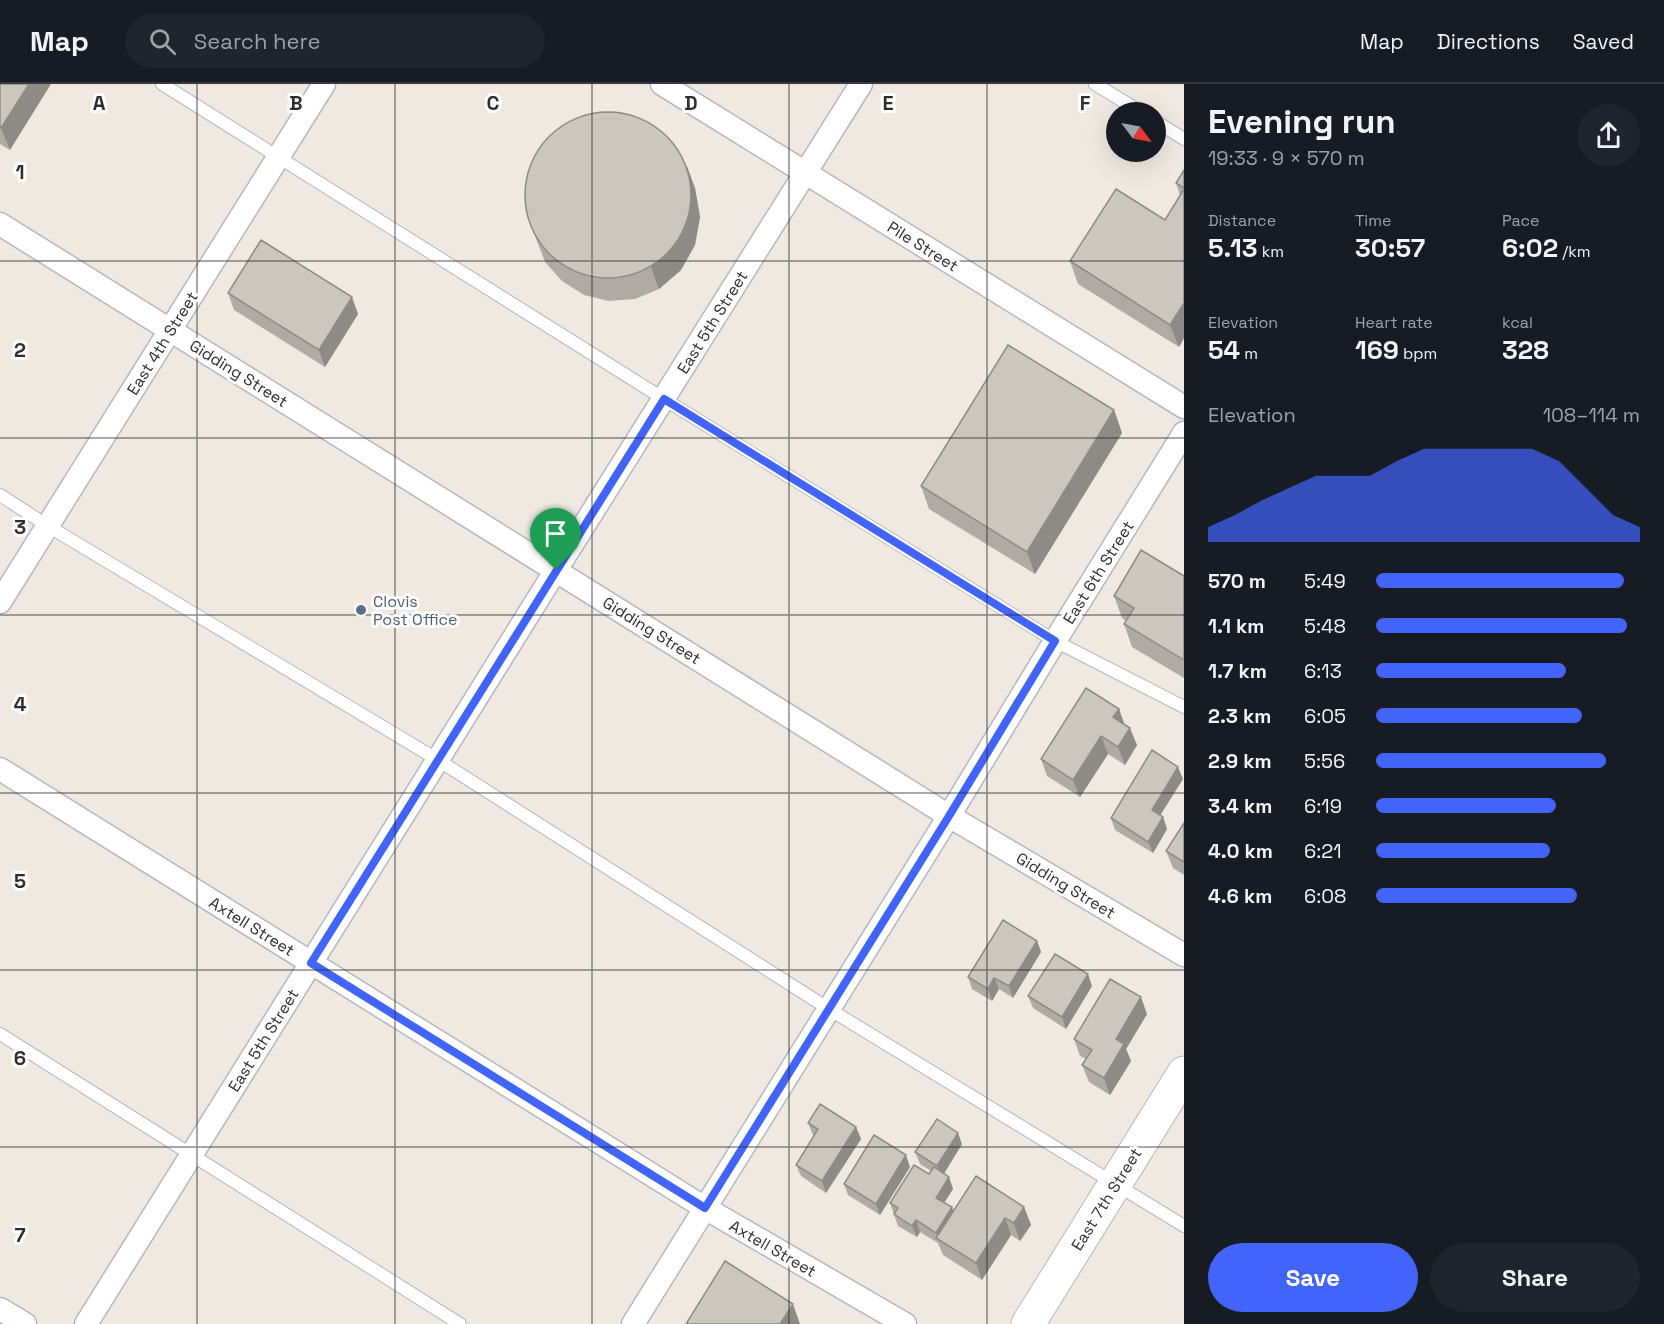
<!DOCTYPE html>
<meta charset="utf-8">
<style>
:root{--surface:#171b24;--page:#20242c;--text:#f1f3f6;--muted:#9ea1a6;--line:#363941;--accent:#4264fb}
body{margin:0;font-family:"Space Grotesk",sans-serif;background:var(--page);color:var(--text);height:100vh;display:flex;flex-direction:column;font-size:22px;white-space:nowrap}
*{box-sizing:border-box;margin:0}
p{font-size:20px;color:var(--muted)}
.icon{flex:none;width:33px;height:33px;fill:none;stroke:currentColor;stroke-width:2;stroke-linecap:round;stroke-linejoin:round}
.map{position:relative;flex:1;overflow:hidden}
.details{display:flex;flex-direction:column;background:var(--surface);width:480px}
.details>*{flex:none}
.needle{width:39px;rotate:122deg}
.fabs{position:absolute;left:1106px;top:18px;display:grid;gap:12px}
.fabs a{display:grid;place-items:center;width:60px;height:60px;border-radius:50%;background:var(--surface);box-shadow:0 6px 24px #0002;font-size:30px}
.pin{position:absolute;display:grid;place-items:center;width:51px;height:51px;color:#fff;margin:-62px -26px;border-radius:50% 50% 50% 0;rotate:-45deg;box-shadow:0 0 6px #0007}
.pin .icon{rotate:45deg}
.round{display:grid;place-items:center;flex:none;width:63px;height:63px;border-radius:32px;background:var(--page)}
.headline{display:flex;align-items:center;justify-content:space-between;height:102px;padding:0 24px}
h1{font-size:33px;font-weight:800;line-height:45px}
.figures{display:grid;grid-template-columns:repeat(3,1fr);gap:9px;height:102px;padding:6px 24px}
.figures div{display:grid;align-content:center}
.figures b{font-size:26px;font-weight:800}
.figures small{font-size:16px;font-weight:400}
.figures p{font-size:16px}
.chart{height:168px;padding:12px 24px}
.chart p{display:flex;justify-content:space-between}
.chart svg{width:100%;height:108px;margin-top:6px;fill:var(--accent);opacity:.7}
.primary-button{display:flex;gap:12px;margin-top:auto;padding:12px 24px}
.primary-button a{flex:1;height:69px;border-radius:36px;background:var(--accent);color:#fff;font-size:24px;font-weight:800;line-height:69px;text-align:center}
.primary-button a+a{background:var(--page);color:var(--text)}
ul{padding:0 24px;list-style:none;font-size:20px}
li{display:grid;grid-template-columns:96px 72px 1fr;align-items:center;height:45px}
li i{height:15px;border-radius:8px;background:var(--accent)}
header{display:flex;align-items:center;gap:36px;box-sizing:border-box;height:84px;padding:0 30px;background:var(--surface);border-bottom:2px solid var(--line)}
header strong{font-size:28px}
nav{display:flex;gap:33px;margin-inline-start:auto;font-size:21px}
.search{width:420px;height:54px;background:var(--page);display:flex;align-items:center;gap:15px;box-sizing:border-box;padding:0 21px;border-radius:33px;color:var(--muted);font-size:22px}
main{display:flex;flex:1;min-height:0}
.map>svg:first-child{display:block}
</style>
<header>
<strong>Map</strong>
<div class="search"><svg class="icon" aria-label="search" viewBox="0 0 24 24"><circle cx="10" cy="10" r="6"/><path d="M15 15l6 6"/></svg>Search here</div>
<nav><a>Map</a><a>Directions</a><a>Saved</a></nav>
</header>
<main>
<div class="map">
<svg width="1184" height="1240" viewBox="0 0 1184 1240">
<rect width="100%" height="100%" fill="#efe9e1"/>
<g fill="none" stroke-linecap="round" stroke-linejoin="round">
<defs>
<path id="lane" d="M162,0L664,315L1055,557L1184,623
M1095,0L1141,28
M1155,37L1184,55
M0,411L48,442L438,676L829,925L1184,1142
M0,950L460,1240"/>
<path id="street" d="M662,0L1184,323
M0,140L949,732L1184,871
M0,518L324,0
M0,685L705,1124L905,1240
M0,1225L25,1240
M86,1240L556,486L861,0
M633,1240L949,732L1055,557L1184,349"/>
<path id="secondary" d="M1028,1240L1184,989"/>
</defs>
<!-- lane casing -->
<use href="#lane" stroke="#b4b7c1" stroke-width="14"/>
<!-- street casing -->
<use href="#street" stroke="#b4b7c1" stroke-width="25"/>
<!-- secondary casing -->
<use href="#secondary" stroke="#b4b7c1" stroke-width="35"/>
<!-- lane -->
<use href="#lane" stroke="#fff" stroke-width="12"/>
<!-- street -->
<use href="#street" stroke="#fff" stroke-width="22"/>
<!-- secondary -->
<use href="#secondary" stroke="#fff" stroke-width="33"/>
</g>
<!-- wall -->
<path fill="#afaba4" d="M0,0L10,66L0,60Z
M1184,86V254L1179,263L1078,200L1070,177L1165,136L1180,111L1176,99Z
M695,104L700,133L695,161L681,186L659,205L635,215L609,217L584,211L562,197L545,178L527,131Z
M228,209L358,230L325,283L234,226Z
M1114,326L1122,349L1035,490L929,425L921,402Z
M1184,492V594L1132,563L1124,540L1126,537L1122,534L1114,512Z
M1119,625L1124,640L1137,661L1125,681L1108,670L1080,713L1047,692L1041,675Z
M1183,695L1160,731L1163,733L1167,745L1153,769L1115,746L1111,734Z
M1184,739V791L1173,784L1166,767Z
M1037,857L1041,868L1013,914L999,905L992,917L972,905L968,893Z
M1092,902L1066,945L1033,924L1028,912Z
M1147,930L1126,965L1131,977L1110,1011L1089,998L1082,981L1086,975L1080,972L1074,955Z
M808,1039L856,1043L861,1055L826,1109L801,1092L796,1081L814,1052L813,1051Z
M962,1060L944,1090L949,1093L953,1105L944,1119L952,1123L953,1127L1024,1123L1031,1141L1020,1157L1011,1151L982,1196L943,1171L938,1159L920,1148L917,1153L898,1142L890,1119L929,1090L931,1087L920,1080L915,1068Z
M910,1083L880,1131L848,1111L844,1100Z"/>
<!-- shaded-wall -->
<path fill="#8e8b86" d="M29,0H51L10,66L1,44Z
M687,82L695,104L700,133L695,161L681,186L659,205L651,183Z
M352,213L358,230L325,283L319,266Z
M1184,219V254L1179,263L1170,241Z
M1114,326L1122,349L1035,490L1027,468Z
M1119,625L1125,642L1113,633Z
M1130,644L1137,661L1125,681L1118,663Z
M1101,652L1108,670L1080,713L1073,696Z
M1178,683L1183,695L1156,738L1152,726Z
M1163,733L1167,745L1153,769L1148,758Z
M1037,857L1041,868L1013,914L1009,902Z
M1088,890L1092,902L1066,945L1062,933Z
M994,894L999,905L992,917L988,905Z
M1141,913L1147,930L1126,965L1131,977L1110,1011L1104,994L1116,955Z
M856,1043L861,1055L826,1109L822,1097Z
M958,1049L962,1060L941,1094L937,1082Z
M906,1071L910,1083L880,1131L876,1120Z
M949,1093L953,1105L940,1125L936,1114Z
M952,1123L956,1135L938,1155L936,1149Z
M1024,1123L1031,1141L1020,1157L1014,1139Z
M1005,1134L1011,1151L982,1196L976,1179Z
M916,1136L920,1148L917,1153L912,1142Z
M793,1220L800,1240H780Z"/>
<!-- building -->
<path fill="#cbc7bf" stroke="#8e8b86" stroke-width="1.5" d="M0,0H29L1,44L0,43Z
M525 111a83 83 0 1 1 166 0a83 83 0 1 1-166 0Z
M1184,86V104L1176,99Z
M1116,105L1165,136L1184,105V219L1170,241L1070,177Z
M261,156L352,213L319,266L228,209Z
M1008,261L1114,326L1027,468L921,402Z
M1141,466L1184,492V576L1124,540L1134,524L1114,512Z
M1086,604L1119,625L1113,633L1130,644L1118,663L1101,652L1073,696L1041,675Z
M1152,666L1178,683L1152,726L1163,733L1148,758L1111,734Z
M1184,739V778L1166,767Z
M1003,836L1037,857L1009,902L994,894L988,905L968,893Z
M1055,870L1088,890L1062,933L1028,912Z
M1110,895L1141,913L1116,955L1124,960L1104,994L1082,981L1092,966L1074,955Z
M820,1020L856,1043L822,1097L796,1081L818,1045L808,1039Z
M937,1035L958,1049L937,1082L915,1068Z
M874,1051L906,1071L876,1120L844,1100Z
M914,1081L929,1090L934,1083L949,1093L936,1114L952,1123L936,1149L916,1136L912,1142L894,1130L898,1124L890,1119Z
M976,1092L1024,1123L1014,1139L1005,1134L976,1179L936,1154Z
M725,1177L793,1220L780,1240H686Z"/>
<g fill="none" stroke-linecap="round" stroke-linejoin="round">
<defs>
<path id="route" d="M664,315L1055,557L949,732L705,1124L311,879Z"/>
</defs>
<!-- route casing -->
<use href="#route" stroke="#fff" stroke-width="12"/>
<!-- route -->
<use href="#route" stroke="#4264fb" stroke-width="8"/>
</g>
<!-- grid -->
<path fill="none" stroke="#2e2e2e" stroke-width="1.5" stroke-opacity="0.55" d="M197,0V1240M395,0V1240M592,0V1240M789,0V1240M987,0V1240M0,177H1184M0,354H1184M0,531H1184M0,709H1184M0,886H1184M0,1063H1184"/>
<!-- markers -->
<circle fill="#5c6f8a" stroke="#fff" stroke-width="2" cx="361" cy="526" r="6"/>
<g text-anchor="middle" stroke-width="6" stroke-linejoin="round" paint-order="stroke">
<!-- street labels -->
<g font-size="16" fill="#2e2e2e" stroke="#fff">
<text transform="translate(923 162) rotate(32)" y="6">Pile Street</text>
<text transform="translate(712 238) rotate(-58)" y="6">East 5th Street</text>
<text transform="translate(162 259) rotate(-58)" y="6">East 4th Street</text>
<text transform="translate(239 289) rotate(32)" y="6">Gidding Street</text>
<text transform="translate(1098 488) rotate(-58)" y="6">East 6th Street</text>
<text transform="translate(652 546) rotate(32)" y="6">Gidding Street</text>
<text transform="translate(1066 801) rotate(31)" y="6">Gidding Street</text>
<text transform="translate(252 842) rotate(32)" y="6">Axtell Street</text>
<text transform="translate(263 956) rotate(-58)" y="6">East 5th Street</text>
<text transform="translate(1106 1115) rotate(-58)" y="6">East 7th Street</text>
<text transform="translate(773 1164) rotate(30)" y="6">Axtell Street</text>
</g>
<!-- service labels -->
<g font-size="16" fill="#4e5e75" stroke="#fff" text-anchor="start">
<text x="373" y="523">Clovis<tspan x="373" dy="18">Post Office</tspan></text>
</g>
</g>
<g font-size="20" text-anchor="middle" font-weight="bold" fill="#2e2e2e" stroke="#fff" stroke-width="6" stroke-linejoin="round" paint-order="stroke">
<text x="99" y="26">A</text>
<text x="296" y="26">B</text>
<text x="493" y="26">C</text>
<text x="691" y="26">D</text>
<text x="888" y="26">E</text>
<text x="1085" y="26">F</text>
<text x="20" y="95">1</text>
<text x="20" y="273">2</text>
<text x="20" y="450">3</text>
<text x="20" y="627">4</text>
<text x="20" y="804">5</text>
<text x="20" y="981">6</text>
<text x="20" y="1158">7</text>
</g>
</svg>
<div class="fabs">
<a><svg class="needle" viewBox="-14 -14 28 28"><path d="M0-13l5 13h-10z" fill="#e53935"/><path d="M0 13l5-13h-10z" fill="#9ea1a6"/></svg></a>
</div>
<div class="pin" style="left:556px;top:486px;background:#1e9e55"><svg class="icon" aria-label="arrive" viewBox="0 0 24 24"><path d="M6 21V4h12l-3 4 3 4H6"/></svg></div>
</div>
<section class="details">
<div class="headline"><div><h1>Evening run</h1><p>19:33 · 9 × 570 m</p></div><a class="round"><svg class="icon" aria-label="share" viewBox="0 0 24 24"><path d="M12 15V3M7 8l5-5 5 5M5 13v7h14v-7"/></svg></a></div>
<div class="figures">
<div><p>Distance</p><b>5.13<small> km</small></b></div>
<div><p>Time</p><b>30:57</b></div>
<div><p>Pace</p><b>6:02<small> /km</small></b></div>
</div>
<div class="figures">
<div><p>Elevation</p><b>54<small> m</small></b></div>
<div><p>Heart rate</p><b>169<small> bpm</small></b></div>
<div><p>kcal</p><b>328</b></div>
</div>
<div class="chart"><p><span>Elevation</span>108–114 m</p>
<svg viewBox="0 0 160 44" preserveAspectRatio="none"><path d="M0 44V38L10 33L20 27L30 22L40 17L50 17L60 17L70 11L80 6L90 6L100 6L110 6L120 6L130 11L140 22L150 33L160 38V44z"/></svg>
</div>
<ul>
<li><b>570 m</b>5:49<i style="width:94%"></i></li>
<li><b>1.1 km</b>5:48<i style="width:95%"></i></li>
<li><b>1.7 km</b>6:13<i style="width:72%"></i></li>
<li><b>2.3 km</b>6:05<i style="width:78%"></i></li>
<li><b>2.9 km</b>5:56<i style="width:87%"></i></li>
<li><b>3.4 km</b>6:19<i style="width:68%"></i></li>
<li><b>4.0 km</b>6:21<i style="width:66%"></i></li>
<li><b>4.6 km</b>6:08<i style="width:76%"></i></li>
</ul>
<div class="primary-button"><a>Save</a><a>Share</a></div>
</section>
</main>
